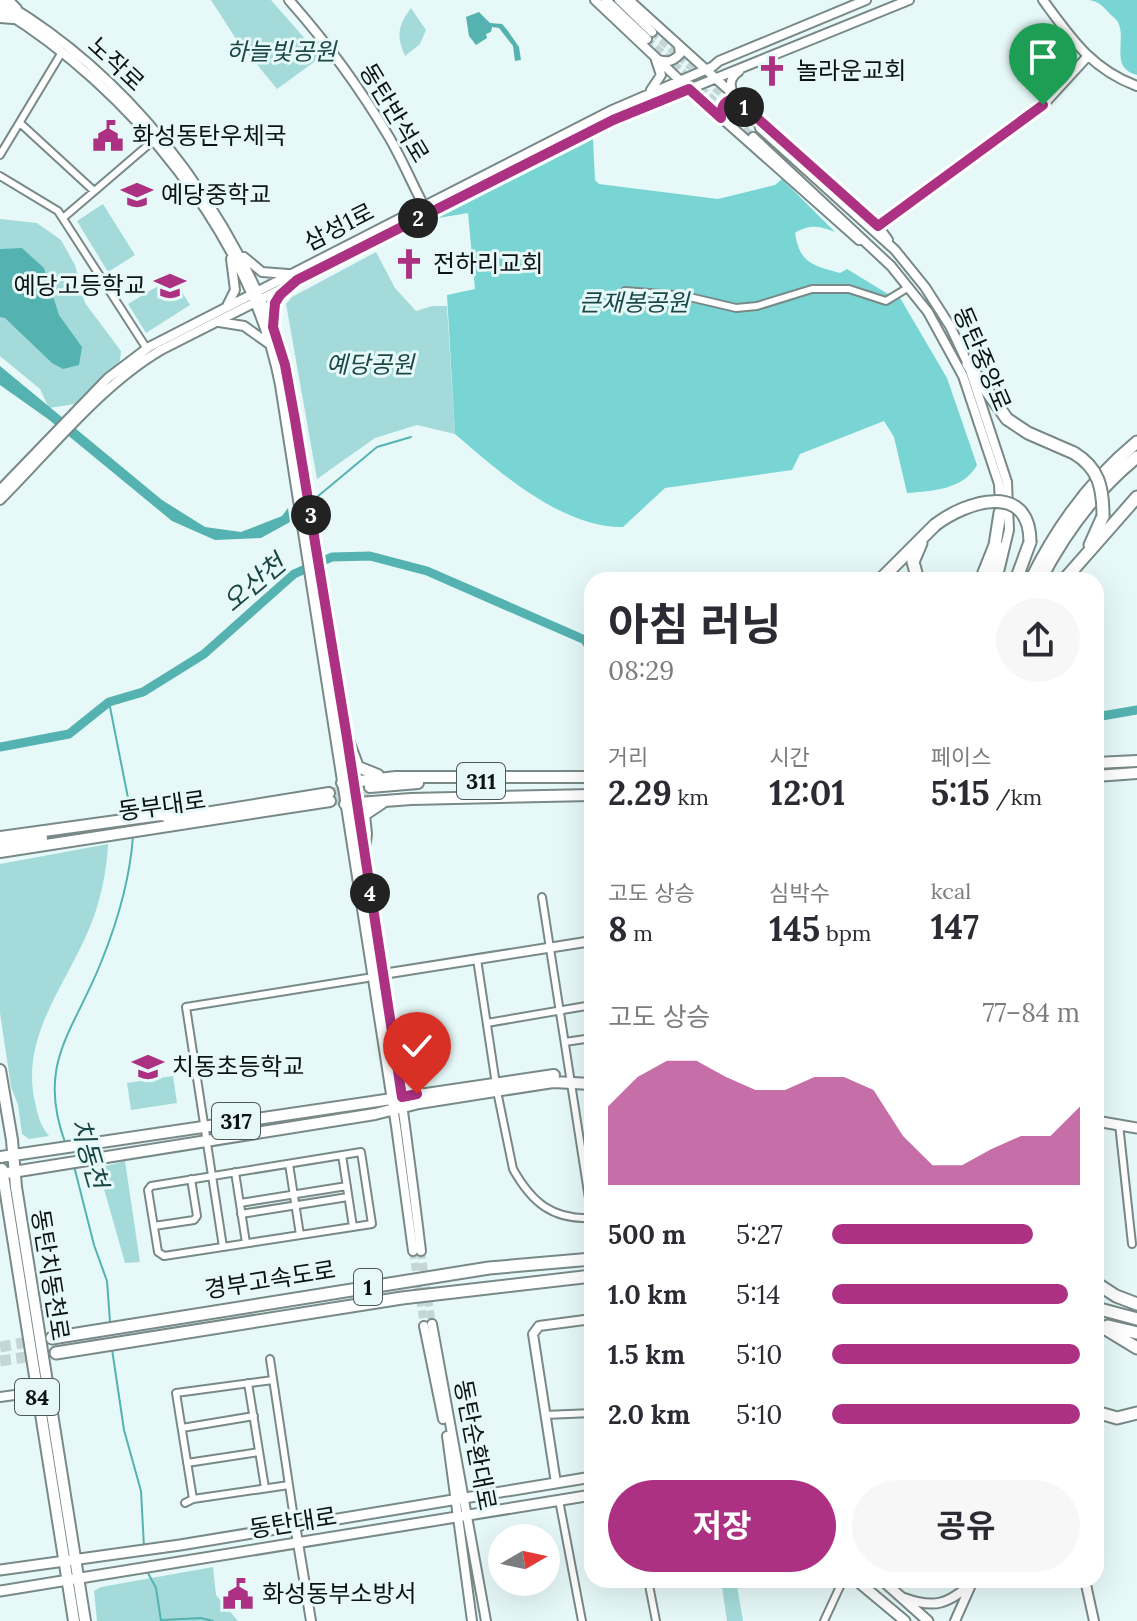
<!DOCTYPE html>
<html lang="ko">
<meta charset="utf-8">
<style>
:root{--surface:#fff;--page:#f7f7f7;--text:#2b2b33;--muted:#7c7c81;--accent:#ad3183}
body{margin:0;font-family:Lora,"Noto Sans KR",serif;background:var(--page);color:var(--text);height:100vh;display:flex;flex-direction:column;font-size:30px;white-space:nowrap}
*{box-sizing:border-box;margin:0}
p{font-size:26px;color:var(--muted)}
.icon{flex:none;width:44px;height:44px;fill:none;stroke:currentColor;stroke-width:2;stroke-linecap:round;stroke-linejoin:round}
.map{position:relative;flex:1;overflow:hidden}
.side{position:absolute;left:584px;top:572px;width:520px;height:1016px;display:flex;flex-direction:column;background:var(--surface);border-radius:24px;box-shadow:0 8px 32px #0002}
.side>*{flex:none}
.needle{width:52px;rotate:81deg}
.tools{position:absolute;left:488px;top:1524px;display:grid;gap:16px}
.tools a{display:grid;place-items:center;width:72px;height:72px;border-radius:50%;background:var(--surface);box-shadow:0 8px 32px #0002;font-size:40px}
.pin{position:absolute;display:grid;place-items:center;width:68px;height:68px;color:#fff;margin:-82px -34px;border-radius:50% 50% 50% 0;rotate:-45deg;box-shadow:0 0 8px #0007}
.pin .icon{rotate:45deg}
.km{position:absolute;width:40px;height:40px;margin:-20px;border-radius:50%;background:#222;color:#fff;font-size:22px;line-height:40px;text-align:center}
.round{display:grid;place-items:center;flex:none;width:84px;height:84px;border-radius:42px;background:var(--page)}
.head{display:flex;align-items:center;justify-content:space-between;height:136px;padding:0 24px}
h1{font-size:44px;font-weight:700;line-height:60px}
.figures{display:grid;grid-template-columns:repeat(3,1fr);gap:12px;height:136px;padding:8px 24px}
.figures div{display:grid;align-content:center}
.figures b{font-size:34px;font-weight:700}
.figures small{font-size:22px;font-weight:400}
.figures p{font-size:22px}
.chart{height:224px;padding:16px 24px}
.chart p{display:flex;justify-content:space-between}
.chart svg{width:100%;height:144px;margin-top:8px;fill:var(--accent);opacity:.7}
.primary-button{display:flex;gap:16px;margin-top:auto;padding:16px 24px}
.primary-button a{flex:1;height:92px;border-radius:48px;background:var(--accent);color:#fff;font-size:32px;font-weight:700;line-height:92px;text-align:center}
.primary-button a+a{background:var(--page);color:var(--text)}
ul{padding:0 24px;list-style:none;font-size:26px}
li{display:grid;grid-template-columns:128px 96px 1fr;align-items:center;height:60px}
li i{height:20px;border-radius:10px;background:var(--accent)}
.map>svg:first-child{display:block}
</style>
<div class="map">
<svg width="1137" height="1621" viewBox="0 0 1137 1621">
<rect width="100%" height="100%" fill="#e6f9f8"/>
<!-- green -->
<path fill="#a4dbda" d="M211,0H271L321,57L277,89L236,39Z
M411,8L426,30L420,44L405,56C396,36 398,25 411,8Z
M103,204L135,255L108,272L77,221Z
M0,219L37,223L61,240L75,265L85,303L121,351L120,361L75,404L49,408L40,389L0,356Z
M376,252L395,288L416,311L432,306H447L455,434L417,425L375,438L317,479L286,304L292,297Z
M173,277L190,305L146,333L128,304Z
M108,844C107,871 100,904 89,929C66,985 20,1037 35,1102C38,1116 40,1125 49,1136L29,1139L22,1134L18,1105L11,1087L0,1013V864Z
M173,1076L177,1103L131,1110L127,1083Z
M125,1161L140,1262L125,1263L98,1168Z
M213,1567L216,1595L238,1621H97L94,1591L101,1587Z
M721,1580H736L743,1621H727Z"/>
<!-- forest -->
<path fill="#78d5d3" d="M1089,0H1137V75C1109,68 1127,40 1118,22C1117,20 1110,14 1109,13C1102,5 1099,2 1089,0Z
M593,139L595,180L599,184L718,199L775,185L782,179L835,232C819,226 810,224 795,233C800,263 811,265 840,273L847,269L888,294L896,291L947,378L977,465C963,490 932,491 907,493L894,437L884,421L800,454L792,470L665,488L623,527C562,528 499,472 455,434L447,295L475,289L468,213L438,218Z"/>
<!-- water -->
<path fill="#54b2b1" d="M479,12L490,23L502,24L508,31L519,47L521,60L515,61L513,46L499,28L492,27L491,32L486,34L487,38L476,45L469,36L466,17Z
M22,248L44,268L59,315L82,347L79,365L63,369L52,363L5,318L0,317V249Z
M0,366L162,500L205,527L241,532L282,516L288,508L290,522L261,538L215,540L172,521L48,419L0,385Z"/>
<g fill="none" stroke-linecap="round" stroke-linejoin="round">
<!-- stream -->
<path stroke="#54b2b1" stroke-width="2" d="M311,502L377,447L411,437
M109,702L131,813
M66,1145C35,1063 74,1032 102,960C118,920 130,879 133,836
M74,1166L94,1245L107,1281L110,1322
M112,1349L124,1430L141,1491L144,1547
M148,1573L156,1588L161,1621
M162,1620L201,1618L213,1621"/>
<!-- river -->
<path stroke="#54b2b1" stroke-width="9" d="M1096,717L1137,710
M0,747L69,734L109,702L143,692L204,654L294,574L332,557L370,556L427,571L585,640L592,651"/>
<!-- tertiary-tunnel -->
<path stroke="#c5d6d6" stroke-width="8" stroke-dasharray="8 4" stroke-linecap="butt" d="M652,32L760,128
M647,39L753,137
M413,1251L424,1326
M421,1251L432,1324"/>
<!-- trunk-tunnel -->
<path stroke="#c5d6d6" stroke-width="10" stroke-dasharray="10 5" stroke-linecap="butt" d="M329,793L370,787
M330,801L371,796"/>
<!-- motorway-tunnel -->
<path stroke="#c5d6d6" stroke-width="11" stroke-dasharray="11 5.5" stroke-linecap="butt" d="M0,1347L39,1340
M0,1361L39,1355"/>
<defs>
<path id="minor" d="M20,123L94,191
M0,155L62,52
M0,176L58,211L147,349
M63,218L154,140
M625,291L685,296L736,308L757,306L812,289H849L886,301L909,287
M542,897L592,1218
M477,959L497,1091L513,1169C532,1203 553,1220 592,1218
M487,1023L592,1005
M565,1042L592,1038
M1119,1124L1132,1244
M361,1152L372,1224L164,1256L158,1252L148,1190L151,1186Z
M342,1155L353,1227
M289,1164L300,1235
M235,1172L246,1243
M240,1203L347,1186
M241,1214L348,1197
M154,1226L194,1220L197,1216L191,1179
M223,1247L186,1007L367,978
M270,1359L295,1525
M248,1383L265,1488
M545,1415L592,1413
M182,1428L254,1416
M187,1463L259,1452
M193,1499L289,1485
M559,1500L582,1621
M185,1503L193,1499L176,1393L273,1380
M648,1580L656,1621
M824,1621L843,1580"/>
<path id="tertiary" d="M0,0C127,74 217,193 273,327C288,363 292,403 298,441C307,495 316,550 325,604C360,819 395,1035 421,1251
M289,0C327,43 360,88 389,137C403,161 413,186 426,210
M595,0L689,89L859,240
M606,0L647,39
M619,0L652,32
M629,0L858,207L878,226L888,240
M1043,0C1071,38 1091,69 1137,86
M0,9C128,86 252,236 280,385L396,1126L413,1251
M659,60C668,63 673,61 680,54L679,47
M651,90L661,75L656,60
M734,96C729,86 729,78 739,71
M721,118V110L725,103L736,100
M760,128L895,250L925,287L950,326L968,364L1007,482L1009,530L997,580
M753,137L891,266L928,312L963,376L999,484L1000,505
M878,226L1043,105L1087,57
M244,257L262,272L288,274
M227,306L235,290L231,259
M219,322L244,326L268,343
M273,323L275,303L286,288
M0,490L108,378L149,347L610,111L712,67L719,61L866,0
M0,500C49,451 101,385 161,350L613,120L909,0
M989,580L999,546
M383,974L592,941
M432,1324L486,1621
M424,1326L443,1419
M0,1397L43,1391
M447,1436L472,1621
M556,1483L533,1334L539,1326L592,1319
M295,1525L311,1621
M1085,1580L1094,1621
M904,1598C935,1609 948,1604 972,1583
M955,1621L971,1585"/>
<path id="secondary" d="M1096,1121L1137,1128
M0,1570L180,1545L592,1477
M856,1580L905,1621
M882,1580L928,1621
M0,1591L592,1495"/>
<path id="primary" d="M7,0L16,9
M0,17L13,18
M0,1070L12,1140L16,1187L85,1621
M0,1157L554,1075
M2,1169L74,1621
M0,1174L375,1114L419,1103L553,1082L592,1084"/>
<path id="trunk" d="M347,738L358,767L378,775
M1096,763L1137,761
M1096,776L1137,773
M342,783L396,777H592
M370,787L418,783
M345,804L411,799L592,795
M168,819L329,793
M0,837L160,815L173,816
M0,844L42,838
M364,850L366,834L364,815L382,803
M0,852L330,801"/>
<path id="motorway" d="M968,364L1007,419L1028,433L1074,453
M1090,545L1103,516
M880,580L935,525
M918,580L913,562L921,543
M981,580L995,545L1000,513
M1016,580L1030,542
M1031,580C1057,527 1091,480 1137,442
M1040,580C1064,534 1096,490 1137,457
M1064,580L1137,497
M1096,1283L1116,1296L1137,1304
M1096,1308L1137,1319
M1096,1323L1137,1348
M1108,1326L1137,1333
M52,1338L489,1268L592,1259
M56,1353L402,1298L592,1276
M1096,1412L1117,1418L1137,1413"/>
</defs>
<!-- minor casing -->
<use href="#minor" stroke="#788988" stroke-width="10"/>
<!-- tertiary casing -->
<use href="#tertiary" stroke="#788988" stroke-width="12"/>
<!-- secondary casing -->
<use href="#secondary" stroke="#788988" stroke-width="13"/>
<!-- primary casing -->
<use href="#primary" stroke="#788988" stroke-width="14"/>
<!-- trunk casing -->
<use href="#trunk" stroke="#788988" stroke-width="14"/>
<!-- motorway casing -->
<use href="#motorway" stroke="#788988" stroke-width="15"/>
<!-- minor -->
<use href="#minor" stroke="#fff" stroke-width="6"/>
<!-- tertiary -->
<use href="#tertiary" stroke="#fff" stroke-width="8"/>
<!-- secondary -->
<use href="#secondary" stroke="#fff" stroke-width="9"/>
<!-- primary -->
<use href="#primary" stroke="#fff" stroke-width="10"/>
<!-- trunk -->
<use href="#trunk" stroke="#fff" stroke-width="10"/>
<!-- motorway -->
<use href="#motorway" stroke="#fff" stroke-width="11"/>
<defs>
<path id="motorway-bridge" d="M1074,453C1099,468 1103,488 1103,516
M935,525C966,501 1030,481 1030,542"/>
</defs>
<!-- motorway-bridge casing -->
<use href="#motorway-bridge" stroke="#788988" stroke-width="15" stroke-linecap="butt"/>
<!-- motorway-bridge -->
<use href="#motorway-bridge" stroke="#fff" stroke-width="11"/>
</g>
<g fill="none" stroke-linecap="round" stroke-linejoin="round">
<defs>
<path id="route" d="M417,1094L402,1097L347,738L295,420L285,365L273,327L275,303L280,295L297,280L613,120L689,89L721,118C721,107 724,98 737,100L878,226L1043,105"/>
</defs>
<!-- route casing -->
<use href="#route" stroke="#fff" stroke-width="16"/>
<!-- route -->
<use href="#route" stroke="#ad3183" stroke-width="10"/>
</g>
<!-- icons -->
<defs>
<symbol id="church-bare" viewBox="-9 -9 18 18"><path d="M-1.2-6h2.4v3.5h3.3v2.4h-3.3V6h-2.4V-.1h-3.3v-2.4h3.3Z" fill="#ad3183" stroke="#e6f9f8" stroke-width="2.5" paint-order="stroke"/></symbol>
<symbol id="civic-bare" viewBox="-9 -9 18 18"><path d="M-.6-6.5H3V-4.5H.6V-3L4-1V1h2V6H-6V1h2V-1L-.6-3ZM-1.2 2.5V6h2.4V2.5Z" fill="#ad3183" stroke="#e6f9f8" stroke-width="2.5" paint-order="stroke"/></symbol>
<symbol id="school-bare" viewBox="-9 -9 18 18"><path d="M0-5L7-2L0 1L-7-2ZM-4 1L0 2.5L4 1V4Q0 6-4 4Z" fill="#ad3183" stroke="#e6f9f8" stroke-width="2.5" paint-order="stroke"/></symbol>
</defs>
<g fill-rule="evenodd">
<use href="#church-bare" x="750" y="49" width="44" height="44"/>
<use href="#civic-bare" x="86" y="114" width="44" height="44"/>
<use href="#school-bare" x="115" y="173" width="44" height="44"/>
<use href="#church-bare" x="387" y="242" width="44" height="44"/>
<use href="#school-bare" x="148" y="264" width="44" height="44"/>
<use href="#school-bare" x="126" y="1045" width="44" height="44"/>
<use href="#civic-bare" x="216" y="1572" width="44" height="44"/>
</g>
<g text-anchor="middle" stroke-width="6" stroke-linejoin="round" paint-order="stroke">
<!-- shield labels -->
<g fill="#e6f9f8" stroke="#4d5857" stroke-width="2">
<rect x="457" y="763" width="48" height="36" rx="6"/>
<rect x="212" y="1103" width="48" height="36" rx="6"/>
<rect x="354" y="1269" width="28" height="36" rx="6"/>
<rect x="15" y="1379" width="44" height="36" rx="6"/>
</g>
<g font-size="22" font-weight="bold" fill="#0c1312">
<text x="481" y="789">311</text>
<text x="236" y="1129">317</text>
<text x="368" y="1295">1</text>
<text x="37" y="1405">84</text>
</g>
<!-- park labels -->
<g font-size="24" font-style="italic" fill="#1c4747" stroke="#e6f9f8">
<text x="281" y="60">하늘빛공원</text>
<text x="634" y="311">큰재봉공원</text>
<text x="370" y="373">예당공원</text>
</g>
<!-- street labels -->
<g font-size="24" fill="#0c1312" stroke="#e6f9f8">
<text transform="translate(116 64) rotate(43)" y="8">노작로</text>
<text transform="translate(394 113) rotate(59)" y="8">동탄반석로</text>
<text transform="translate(339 227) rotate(-27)" y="8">삼성1로</text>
<text transform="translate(982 359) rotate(67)" y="8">동탄중앙로</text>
<text transform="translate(162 806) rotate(-8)" y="8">동부대로</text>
<text transform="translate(50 1275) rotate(81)" y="8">동탄치동천로</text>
<text transform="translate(270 1280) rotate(-9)" y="8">경부고속도로</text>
<text transform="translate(475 1445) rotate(79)" y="8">동탄순환대로</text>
<text transform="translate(293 1523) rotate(-9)" y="8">동탄대로</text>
</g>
<!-- poi labels -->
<g font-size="24" fill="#0c1312" stroke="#e6f9f8" text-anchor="start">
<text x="796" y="79">놀라운교회</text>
<text x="132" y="144">화성동탄우체국</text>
<text x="161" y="203">예당중학교</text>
<text x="433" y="272">전하리교회</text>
<text x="146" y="294" text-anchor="end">예당고등학교</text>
<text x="172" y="1075">치동초등학교</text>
<text x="262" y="1602">화성동부소방서</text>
</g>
<!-- water labels -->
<g font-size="26" font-style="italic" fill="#194444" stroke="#e6f9f8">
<text transform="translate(254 583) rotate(-40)" y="9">오산천</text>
<text transform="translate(89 1153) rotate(74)" y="9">치동천</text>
</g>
</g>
</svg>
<div class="tools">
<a><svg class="needle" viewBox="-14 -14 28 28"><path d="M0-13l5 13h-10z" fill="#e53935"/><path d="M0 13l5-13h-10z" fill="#7c7c81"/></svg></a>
</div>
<div class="pin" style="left:1043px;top:105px;background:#1e9e55"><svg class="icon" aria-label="arrive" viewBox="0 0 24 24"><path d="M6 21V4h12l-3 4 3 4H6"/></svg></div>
<div class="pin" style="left:417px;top:1094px;background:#d93025"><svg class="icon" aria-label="check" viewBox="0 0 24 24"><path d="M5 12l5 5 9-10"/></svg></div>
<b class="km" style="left:744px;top:107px">1</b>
<b class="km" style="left:418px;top:218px">2</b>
<b class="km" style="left:311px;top:515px">3</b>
<b class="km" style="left:370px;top:893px">4</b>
<section class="side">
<div class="head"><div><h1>아침 러닝</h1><p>08:29</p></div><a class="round"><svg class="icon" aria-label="share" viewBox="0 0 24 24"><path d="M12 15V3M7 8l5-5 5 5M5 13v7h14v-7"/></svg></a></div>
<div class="figures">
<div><p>거리</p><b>2.29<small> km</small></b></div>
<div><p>시간</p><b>12:01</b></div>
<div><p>페이스</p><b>5:15<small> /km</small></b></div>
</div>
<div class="figures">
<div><p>고도 상승</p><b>8<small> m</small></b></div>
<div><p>심박수</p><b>145<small> bpm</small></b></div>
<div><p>kcal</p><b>147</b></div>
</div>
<div class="chart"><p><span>고도 상승</span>77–84 m</p>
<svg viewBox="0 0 160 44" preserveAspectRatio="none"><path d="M0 44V20L10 11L20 6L30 6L40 11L50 15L60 15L70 11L80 11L90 15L100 29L110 38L120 38L130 33L140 29L150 29L160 20V44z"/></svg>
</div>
<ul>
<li><b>500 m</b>5:27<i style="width:81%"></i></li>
<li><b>1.0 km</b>5:14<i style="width:95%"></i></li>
<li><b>1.5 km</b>5:10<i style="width:100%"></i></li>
<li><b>2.0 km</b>5:10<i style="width:100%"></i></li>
</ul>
<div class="primary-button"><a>저장</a><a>공유</a></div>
</section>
</div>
